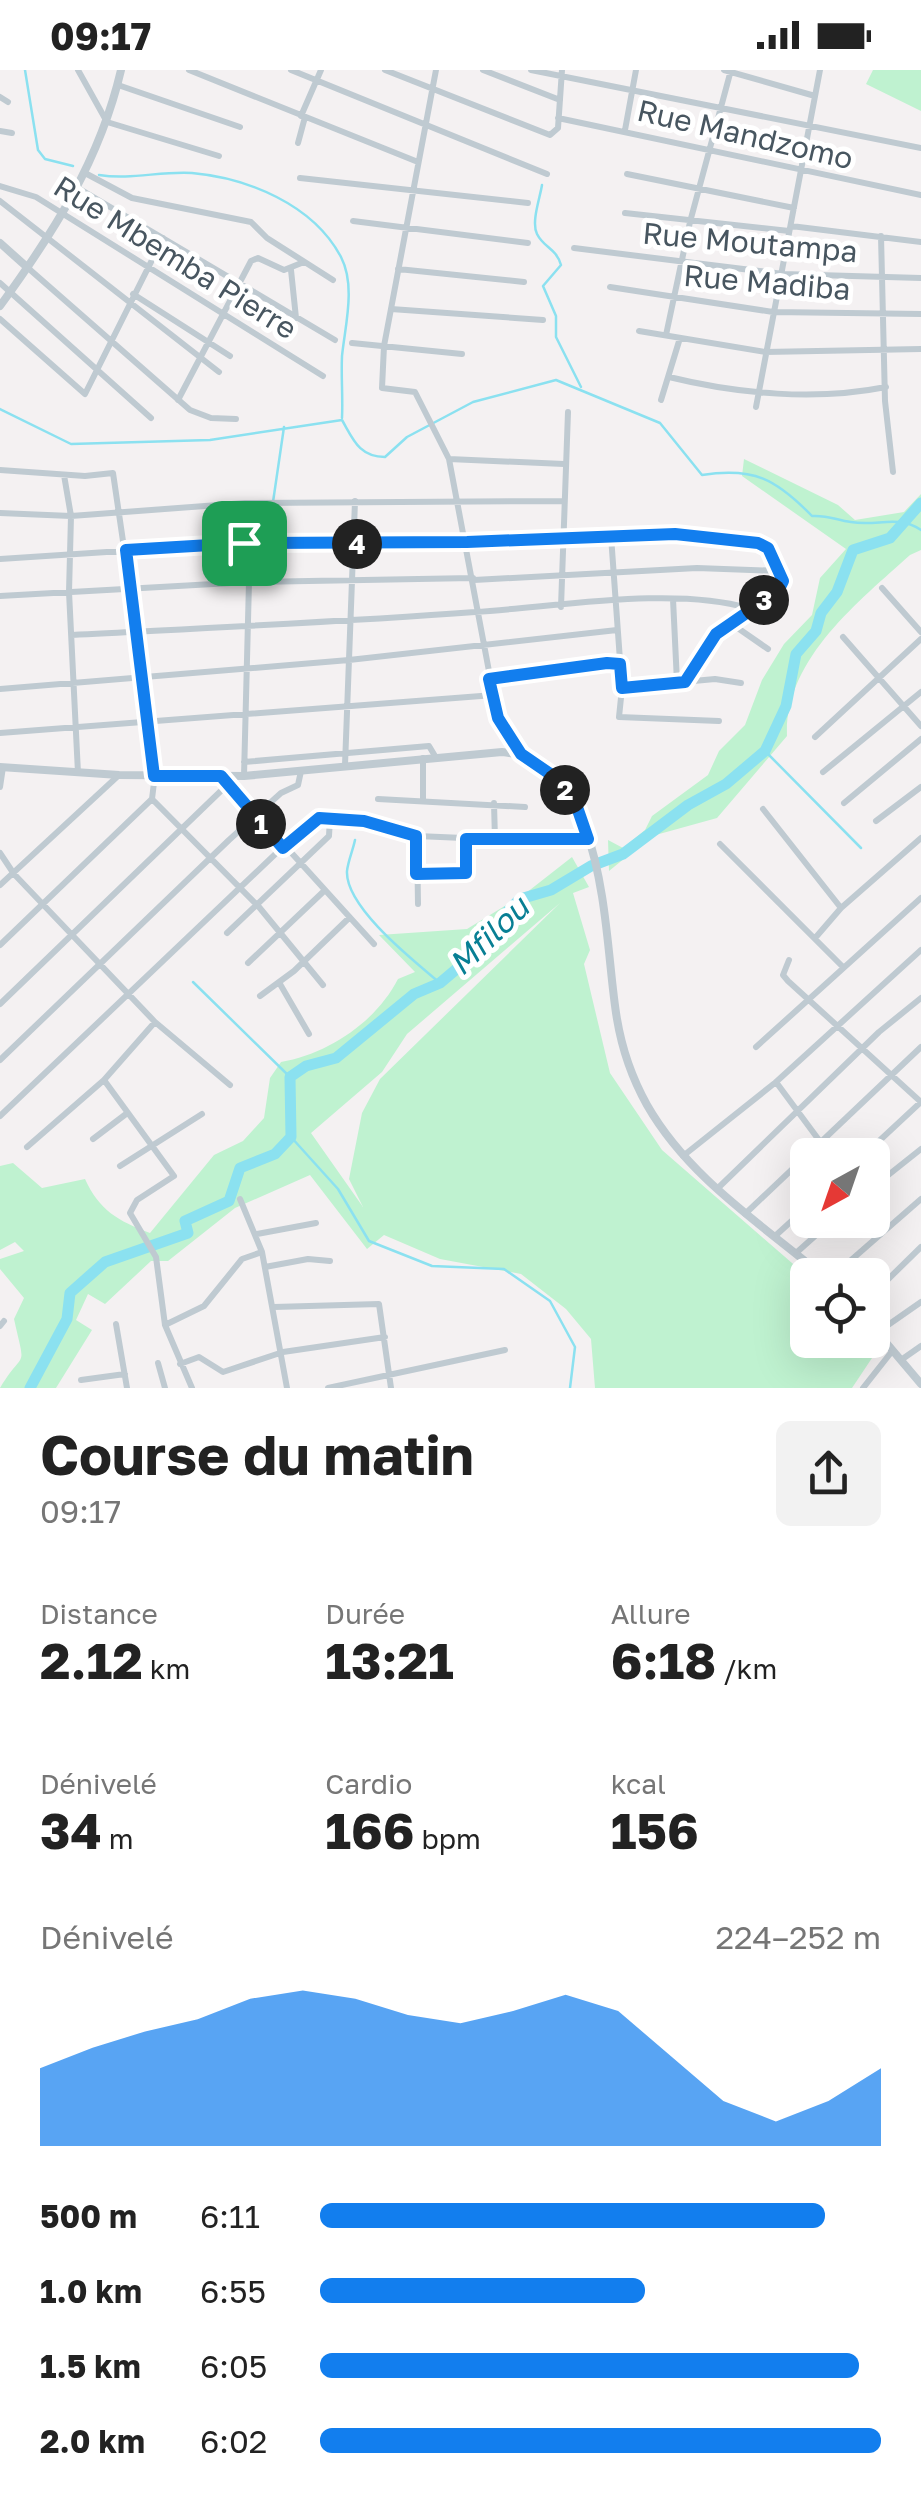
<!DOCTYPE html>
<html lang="fr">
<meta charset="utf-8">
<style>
:root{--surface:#fff;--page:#f2f2f2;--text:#222;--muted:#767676;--accent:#127eee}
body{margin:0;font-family:"Golos Text",sans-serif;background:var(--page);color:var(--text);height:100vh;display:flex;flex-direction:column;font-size:38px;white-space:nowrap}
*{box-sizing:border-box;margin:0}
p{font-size:32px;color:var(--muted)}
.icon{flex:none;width:55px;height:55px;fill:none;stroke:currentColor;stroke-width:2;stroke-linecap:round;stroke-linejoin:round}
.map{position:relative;height:1318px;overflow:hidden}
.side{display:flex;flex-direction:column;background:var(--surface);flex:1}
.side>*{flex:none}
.needle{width:65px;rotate:220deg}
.tools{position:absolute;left:790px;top:1068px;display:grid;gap:20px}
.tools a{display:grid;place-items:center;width:100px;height:100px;border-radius:15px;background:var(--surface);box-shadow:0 10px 40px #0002;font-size:50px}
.pin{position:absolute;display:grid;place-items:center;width:85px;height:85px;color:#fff;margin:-42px;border-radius:20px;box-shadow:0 5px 15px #0006}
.km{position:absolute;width:50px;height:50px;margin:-25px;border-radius:50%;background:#222;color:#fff;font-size:28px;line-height:50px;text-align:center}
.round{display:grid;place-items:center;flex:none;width:105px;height:105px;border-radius:15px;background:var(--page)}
.summary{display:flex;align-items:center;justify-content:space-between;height:170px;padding:0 40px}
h1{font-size:55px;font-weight:700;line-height:75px}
.metrics{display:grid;grid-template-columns:repeat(3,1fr);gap:15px;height:170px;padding:10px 40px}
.metrics div{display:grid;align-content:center}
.metrics b{font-size:50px;font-weight:700}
.metrics small{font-size:28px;font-weight:400}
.metrics p{font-size:28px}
.chart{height:280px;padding:20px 40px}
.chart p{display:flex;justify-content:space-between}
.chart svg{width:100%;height:180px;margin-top:10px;fill:var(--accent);opacity:.7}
ul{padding:0 40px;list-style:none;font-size:32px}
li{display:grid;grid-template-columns:160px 120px 1fr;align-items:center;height:75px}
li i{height:25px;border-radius:12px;background:var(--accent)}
.status{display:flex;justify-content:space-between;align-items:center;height:70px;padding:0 50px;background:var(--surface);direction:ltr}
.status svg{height:28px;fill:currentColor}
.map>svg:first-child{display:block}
</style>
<div class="status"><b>09:17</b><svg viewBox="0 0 49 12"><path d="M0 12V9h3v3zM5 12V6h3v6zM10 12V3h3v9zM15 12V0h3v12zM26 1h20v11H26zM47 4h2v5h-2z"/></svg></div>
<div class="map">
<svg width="921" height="1318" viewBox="0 0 921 1318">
<rect width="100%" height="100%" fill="#f4f1f2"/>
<!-- green -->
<path fill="#bff2d0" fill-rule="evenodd" d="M873,0H921V41L866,14Z
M744,389L838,435L855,450L904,442L921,424V480L910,485C858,532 784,590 787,666L717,748L652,766L609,801L608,770L623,778L645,760L652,746L708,705L719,681L745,655L762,610L784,574L812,545L820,508L846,479L742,406Z
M572,787L589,817L573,823L590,880L584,894L610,1003L662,1080L807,1206L808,1270L872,1273L874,1285L852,1318H595L591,1269L566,1239L521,1204L440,1189L384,1165L367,1179L310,1105L235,1138L168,1191H151L105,1234L88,1224L76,1250L92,1260L56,1318H0C25,1277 26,1303 14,1249L24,1228L0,1199V1189L24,1181L15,1172L0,1180V1096L13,1093L42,1118L85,1109C99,1140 118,1151 150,1163L214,1085L243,1071L264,1048L270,1008L281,992C328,984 376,952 398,909L415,902L379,865L467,859L526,823ZM560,833L380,1009L362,1043L349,1109L363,1137L311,1063L382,1002L407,964Z"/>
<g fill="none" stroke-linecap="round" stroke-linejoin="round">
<!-- stream -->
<path stroke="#8be1f0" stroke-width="2.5" d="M25,0L38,80L45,89L73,96
M99,105C131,110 160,101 192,103C247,108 313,134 341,187C356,216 345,256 342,286C341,306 343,327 342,348
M542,115C540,128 531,152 537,164C544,178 556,178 561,195L543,216L556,246V267L581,317
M0,339L71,374L210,370L342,350C353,369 359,387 385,387L407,367L473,332L556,310L660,353L702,405C754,397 776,409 812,446C828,445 836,450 851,452C878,457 896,444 921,460
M257,497L267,473L284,357
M765,681L861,778
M355,770C353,780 348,791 347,801C345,837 414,891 440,913
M193,912L290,1007
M291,1067L338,1119L369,1171L432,1196L504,1199L550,1231L575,1277L570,1318"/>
<!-- river -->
<path stroke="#8be1f0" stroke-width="11" d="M30,1318L67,1249L70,1223L105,1192L188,1163L185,1151L229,1131L240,1098L275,1084L291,1067L290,1007L306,996L336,988L414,924L440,913L498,864L506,843L520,829L551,820L591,796L623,784L688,735L726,714L765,681L786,636L796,584L816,561L821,543L837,522L853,480L890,468L921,433"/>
<!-- minor -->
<path stroke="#bfcad1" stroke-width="6" d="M78,0L107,52L219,86
M189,0L418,92
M291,0L547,104
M385,0L550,65L558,58L562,0
M436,0L384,276L382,318L415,322L449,389L498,649L521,684
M483,0L560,30
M531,0L921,78
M724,0L815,26
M118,15L240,57
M0,27L8,32
M301,46L321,0
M558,48L921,125
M625,60L636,0
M0,61L12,63
M298,73L305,47
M85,103L132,128L251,152L267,168L333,210
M627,104L794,138
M300,108L528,133
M0,116L36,127L323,306
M78,118L335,270
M0,131L219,302
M625,143L789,161
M353,151L528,173
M791,156L921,172
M881,166L885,331L893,402
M574,178L783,204L921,208
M28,198L190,340L211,348L236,349
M398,199L524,212
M291,200L296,248
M0,213L151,348
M610,217L773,242L921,244
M133,224L230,286
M391,239L543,250
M0,249L85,324L163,168
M639,261L765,282L921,279
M666,265L690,152L731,0
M352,273L462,284
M669,307C738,324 816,331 886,317
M178,330L251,191L258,188L284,200L304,192
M661,330L680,268
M756,337L820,0
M449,389L564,394
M0,400L85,406L113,403L156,696L152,729L259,837L323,915
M64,405L71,446L69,522L78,703
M0,443L71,446L245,433L562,431
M611,466L622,618L619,647L719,651
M0,489L244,473L467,472L675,464L749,470L768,478L782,501L779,521L716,564L685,611
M474,510L697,498L781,501
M882,518L921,562
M0,526L249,512L473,508
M561,537L568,342
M729,552L768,579
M72,565C206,558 341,552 475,542C555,537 673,516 748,538
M843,567L921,656
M489,609L620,594
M683,612L715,609L741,613
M622,618L677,612L673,529
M0,619L349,590L617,560
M0,663L494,625
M815,667L921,569
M244,692L429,676L435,686
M345,695L355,431
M823,702L921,622
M221,705L374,874
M244,706L249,512
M0,717L3,697
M378,729L525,737
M423,731V688
M494,733L495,770
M844,733L921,669
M763,739L841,838
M876,751L921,717
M720,774L843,897
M0,783L14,804L155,952L230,1015
M416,804L466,803V769
M0,815L119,705
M418,834L417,766L559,772L588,769
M227,863L329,766L330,748
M816,867L841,838L921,768
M0,875L152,729
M789,890L783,905L788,911L921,1032
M248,893L323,822
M280,914L309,964
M260,926L294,901L349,848
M0,934L226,716
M756,977L921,828
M0,990L229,770L281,723L298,715L301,701
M104,1010L174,1106L137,1130L130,1143L156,1187L165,1255L192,1318
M776,1012L830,1085
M0,1046L310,751H364L417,766
M93,1069L126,1044
M27,1077L104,1010L155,952
M864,1085L921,1032
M683,1086L776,1012L921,880
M120,1096L202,1044
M872,1118L921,1079
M717,1119L879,962L921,928
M240,1129L262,1182L287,1318
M745,1144L921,977
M257,1164L316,1153
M774,1167L808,1136
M796,1183L833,1150
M265,1197L308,1189L330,1191
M834,1205L921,1129
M872,1225L921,1177
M274,1237L379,1234L391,1318
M116,1254L127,1318
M165,1255L204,1236L242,1189L262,1182
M0,1256L4,1251
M878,1262L921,1232
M901,1290L921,1276
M158,1293L165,1318
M180,1294L199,1287L223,1302L283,1282L385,1267
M81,1310L125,1304
M328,1318L505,1280
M863,1318L893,1280"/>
<!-- tertiary -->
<path stroke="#bfcad1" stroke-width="8" d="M0,173L28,198
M0,236C54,162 100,90 121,0
M0,697L119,705L244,706L502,682C610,693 603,869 617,949C622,979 632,1008 647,1035C688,1107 760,1153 822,1205
M872,1256L921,1314"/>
</g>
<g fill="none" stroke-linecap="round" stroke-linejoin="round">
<defs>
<path id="route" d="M675,464L758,473L768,478L783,511L778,521L716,564L685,612L622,618L620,594L607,593L489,609L498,648L521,684L559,710L578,740L588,769H466V803L416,804V766L364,751L319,748L283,778L221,706H154L126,480L244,473L467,472Z"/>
</defs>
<!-- route casing -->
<use href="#route" stroke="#fff" stroke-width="20"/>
<!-- route -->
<use href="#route" stroke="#127eee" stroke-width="12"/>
</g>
<g text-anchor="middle" stroke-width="10" stroke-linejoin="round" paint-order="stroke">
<!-- street labels -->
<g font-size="30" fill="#485660" stroke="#fff">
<text transform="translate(745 65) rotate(13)" y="10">Rue Mandzomo</text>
<text transform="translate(750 173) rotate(5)" y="10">Rue Moutampa</text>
<text transform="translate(175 188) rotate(32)" y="10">Rue Mbemba Pierre</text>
<text transform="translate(767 213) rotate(5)" y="10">Rue Madiba</text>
</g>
<!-- water labels -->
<g font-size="32" font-style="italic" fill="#087f94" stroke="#fff">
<text transform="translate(489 866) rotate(-44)" y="11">Mfilou</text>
</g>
</g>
</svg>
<div class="tools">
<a><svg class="needle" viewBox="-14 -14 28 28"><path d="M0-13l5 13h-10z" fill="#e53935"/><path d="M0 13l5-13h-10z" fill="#767676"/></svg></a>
<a><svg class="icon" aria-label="locate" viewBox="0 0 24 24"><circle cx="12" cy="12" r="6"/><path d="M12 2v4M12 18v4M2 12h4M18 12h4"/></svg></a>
</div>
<div class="pin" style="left:244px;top:473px;background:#1e9e55"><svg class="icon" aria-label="arrive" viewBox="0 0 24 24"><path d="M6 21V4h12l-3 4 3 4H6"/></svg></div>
<b class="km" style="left:261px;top:754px">1</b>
<b class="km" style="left:565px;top:720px">2</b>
<b class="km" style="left:764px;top:530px">3</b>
<b class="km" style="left:357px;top:474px">4</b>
</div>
<section class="side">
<div class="summary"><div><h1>Course du matin</h1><p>09:17</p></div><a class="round"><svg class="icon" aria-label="share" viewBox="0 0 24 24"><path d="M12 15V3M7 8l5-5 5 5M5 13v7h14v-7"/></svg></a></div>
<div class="metrics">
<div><p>Distance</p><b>2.12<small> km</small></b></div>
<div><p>Durée</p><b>13:21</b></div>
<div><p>Allure</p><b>6:18<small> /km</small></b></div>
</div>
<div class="metrics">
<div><p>Dénivelé</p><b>34<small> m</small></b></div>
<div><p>Cardio</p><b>166<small> bpm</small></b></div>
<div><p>kcal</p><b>156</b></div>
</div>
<div class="chart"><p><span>Dénivelé</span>224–252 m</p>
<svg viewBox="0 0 160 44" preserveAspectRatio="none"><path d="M0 44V25L10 20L20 16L30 13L40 8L50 6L60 8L70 12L80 14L90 11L100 7L110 11L120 22L130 33L140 38L150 33L160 25V44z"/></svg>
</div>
<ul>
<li><b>500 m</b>6:11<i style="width:90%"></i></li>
<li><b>1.0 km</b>6:55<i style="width:58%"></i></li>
<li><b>1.5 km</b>6:05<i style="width:96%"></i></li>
<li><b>2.0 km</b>6:02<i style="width:100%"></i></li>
</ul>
</section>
